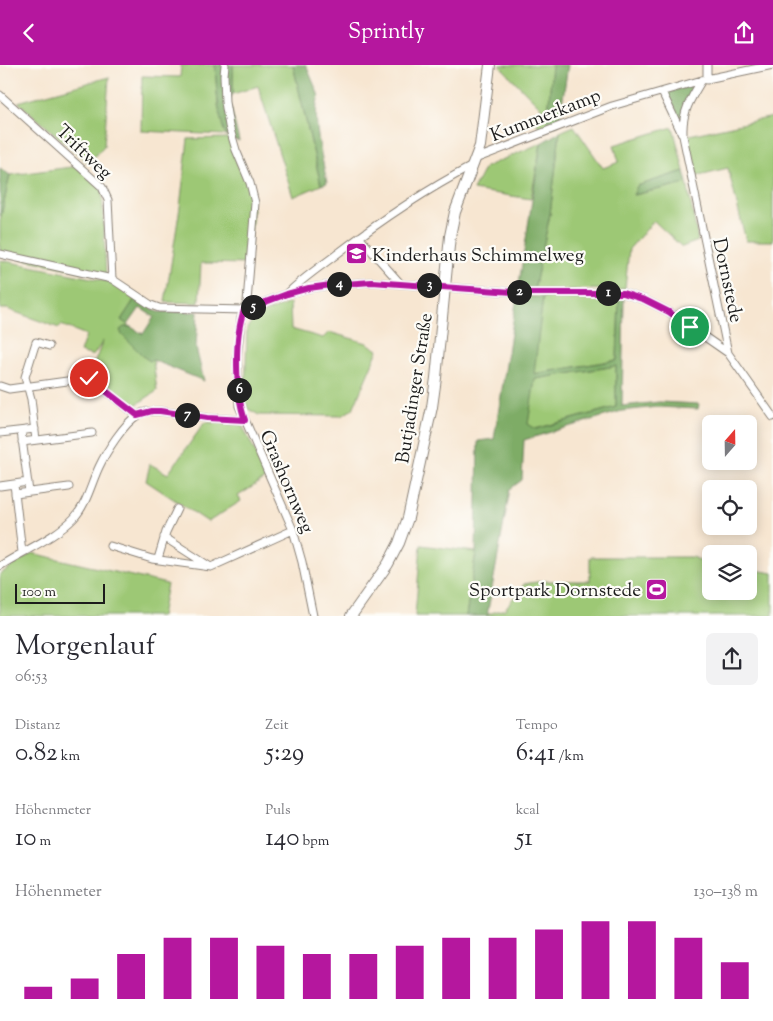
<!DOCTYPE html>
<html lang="de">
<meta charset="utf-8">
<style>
:root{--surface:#fff;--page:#f2f2f3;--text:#2b2b33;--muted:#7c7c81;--accent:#b5179e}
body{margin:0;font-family:"Sorts Mill Goudy",serif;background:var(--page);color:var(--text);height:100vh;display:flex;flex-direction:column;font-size:19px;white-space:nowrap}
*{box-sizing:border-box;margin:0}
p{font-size:16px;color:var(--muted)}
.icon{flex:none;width:28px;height:28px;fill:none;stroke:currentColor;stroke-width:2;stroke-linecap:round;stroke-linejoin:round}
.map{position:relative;height:551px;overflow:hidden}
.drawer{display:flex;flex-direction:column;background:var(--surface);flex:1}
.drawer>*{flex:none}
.needle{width:32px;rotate:20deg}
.tools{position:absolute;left:702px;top:350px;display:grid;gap:10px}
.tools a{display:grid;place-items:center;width:55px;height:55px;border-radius:8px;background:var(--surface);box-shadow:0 2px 12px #0003;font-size:25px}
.scale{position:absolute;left:15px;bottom:12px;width:90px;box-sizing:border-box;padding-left:5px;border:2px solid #1c1c1c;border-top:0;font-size:14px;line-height:18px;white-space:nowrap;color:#1c1c1c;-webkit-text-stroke:4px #fdfcf7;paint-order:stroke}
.pin{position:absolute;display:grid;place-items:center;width:42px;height:42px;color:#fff;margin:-21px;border:2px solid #fff;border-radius:50%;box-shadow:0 1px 5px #0007}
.km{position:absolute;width:25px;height:25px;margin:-12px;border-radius:50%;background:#222;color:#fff;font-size:14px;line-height:25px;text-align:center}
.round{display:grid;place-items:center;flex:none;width:52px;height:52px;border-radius:8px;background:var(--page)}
.headline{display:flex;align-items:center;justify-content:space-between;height:85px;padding:0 15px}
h1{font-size:28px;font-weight:600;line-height:38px}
.stats{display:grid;grid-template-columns:repeat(3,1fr);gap:8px;height:85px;padding:5px 15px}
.stats div{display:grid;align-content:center}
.stats b{font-size:25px;font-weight:600}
.stats small{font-size:14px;font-weight:400}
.stats p{font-size:14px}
.chart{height:140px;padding:10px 15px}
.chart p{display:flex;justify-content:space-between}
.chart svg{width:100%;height:90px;margin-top:5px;stroke:var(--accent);stroke-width:6}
header{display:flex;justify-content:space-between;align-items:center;height:65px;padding:0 15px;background:var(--accent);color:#fff;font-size:22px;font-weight:600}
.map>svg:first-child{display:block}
</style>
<header><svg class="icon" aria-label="back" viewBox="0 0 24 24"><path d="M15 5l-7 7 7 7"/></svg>Sprintly<svg class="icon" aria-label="share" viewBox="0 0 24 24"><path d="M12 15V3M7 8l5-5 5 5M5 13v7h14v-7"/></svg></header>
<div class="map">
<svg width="773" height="551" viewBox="0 0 773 551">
<rect width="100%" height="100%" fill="#fdfcf7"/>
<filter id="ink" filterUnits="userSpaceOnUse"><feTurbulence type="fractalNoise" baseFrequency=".02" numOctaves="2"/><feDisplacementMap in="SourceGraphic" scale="10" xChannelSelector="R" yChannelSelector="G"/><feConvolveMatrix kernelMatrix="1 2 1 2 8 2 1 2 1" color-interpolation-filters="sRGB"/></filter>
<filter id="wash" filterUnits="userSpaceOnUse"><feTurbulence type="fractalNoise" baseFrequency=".0096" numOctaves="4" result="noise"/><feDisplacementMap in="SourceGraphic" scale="20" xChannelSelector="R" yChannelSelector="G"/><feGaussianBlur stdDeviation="1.12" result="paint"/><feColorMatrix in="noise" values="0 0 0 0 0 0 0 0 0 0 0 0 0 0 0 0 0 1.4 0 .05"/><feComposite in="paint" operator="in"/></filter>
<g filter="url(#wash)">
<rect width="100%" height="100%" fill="#f7e6d1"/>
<!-- green -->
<path fill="#9dc875" stroke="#5c7248" d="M181,0H215L218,40L226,70L141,66L142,11L180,12Z
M233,0H293L321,120L293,132L258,21L233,29Z
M499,0H552L547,63L540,65L536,56L543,45Z
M109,12L104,81L88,98L18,37Z
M773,52V176H746L728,103L695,111L685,71Z
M574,61L603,103L619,97L614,80L673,62L684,106L637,121L634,130L687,118L698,176L682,182L654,156L629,184L625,224L534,225L550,149L560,67Z
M229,73L251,127L253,145L248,199L201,198L199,238L165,237L180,142L188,74Z
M541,78L531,134L473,125L485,102Z
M79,101L102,122L106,212L0,189V156L10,110Z
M0,195L112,217L136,232L121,255L131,262H124L153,295L157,326L131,343L89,311L103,276L93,291L80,287L86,270L61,260L59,263L7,244H0Z
M543,232L619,233L617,295L533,309Z
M290,238L291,264L323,273L329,267L367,278L378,285L353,344L341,351L259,350L248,344L245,335L247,263L256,251Z
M616,301V342L535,364L527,359L535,314Z
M205,357L242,360L268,412L238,431L241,436L208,457L146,416L150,399L168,409Z
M421,480L476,487L466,551H415Z
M32,488L167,519L161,551H0V509Z
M590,492H693L699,495L711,497V526H749V504L773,508V551H487L488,549L505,544L524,519L543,516H590Z"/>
<!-- forest -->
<path fill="#7eac66" stroke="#4d6441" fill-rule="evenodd" d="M215,0H233V29L229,35L239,76C235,75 231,74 228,72C218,63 216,14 215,0Z
M293,0H306L319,31C311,53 323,95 327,118L321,120Z
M552,0H568L559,59L547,63Z
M698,18L680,62L666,28Z
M560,67L550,149L534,225H518L541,78Z
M0,103L10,110L1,151L0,150Z
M684,106L687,118L633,130L637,121Z
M517,231L543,232L534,309L617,295L619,233H624L622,341L659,337L699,339L698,344L657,342L622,346L524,375L522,415L510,424L487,551H466L476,487L478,376L494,374ZM616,301V342L536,364L528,359L535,314Z
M136,232L158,247H198L196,283L204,316L153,295L150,296L145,293L122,270L120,265L124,262H131L143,269L154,252L140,243L128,260L121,255Z"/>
</g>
<g filter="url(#ink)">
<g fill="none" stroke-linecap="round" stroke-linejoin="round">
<defs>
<path id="street" d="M225,0L224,10L225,37L229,61L236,85L250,118L255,138L247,237L241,253L237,293L239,341L293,465L302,497L313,551
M707,0V15
M662,27L683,71L728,288L773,352
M0,30L102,122L108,135L112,214
M683,68C682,47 691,33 702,15
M475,94L612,41L702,15L773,0
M359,172L400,218
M0,189L112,214L151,240L159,243L244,245L287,229L309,223L331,220L372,217L528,228H623L645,235L669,247L728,288
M288,228C303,213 320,202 337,189C380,156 424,126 472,101
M0,321L9,324L89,313L137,350
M21,366L29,427
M0,368L35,364
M36,375L31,334L25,312L36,277L49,281
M22,377L92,368
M14,419L22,487
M0,421L28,417
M15,429L69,422
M164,472L209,501
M110,481L152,494L211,502L293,465
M158,494L166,467L177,444
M0,501C23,486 55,473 74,453C87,439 91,419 99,402C106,387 124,358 138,350C144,346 152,346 160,346L207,353L245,355"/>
<path id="secondary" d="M351,551L388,499L399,478L408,453L432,342L436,313L450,171L455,147L480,81L490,0"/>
</defs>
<!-- street casing -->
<use href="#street" stroke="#8a8176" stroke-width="9"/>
<!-- secondary casing -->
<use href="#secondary" stroke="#8a8176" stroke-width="12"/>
<!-- street -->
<use href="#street" stroke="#fff" stroke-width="7"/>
<!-- secondary -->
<use href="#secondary" stroke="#fff" stroke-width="10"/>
</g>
</g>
<g fill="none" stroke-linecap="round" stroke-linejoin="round" filter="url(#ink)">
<defs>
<path id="route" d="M89,313L137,350L152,346H160L207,353L245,355C235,328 234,273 244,245L287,229L309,223L331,220L372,217L528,228H623L645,235L669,247L690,262"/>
</defs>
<!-- route casing -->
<use href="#route" stroke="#fff" stroke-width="10"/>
<!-- route -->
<use href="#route" stroke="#b5179e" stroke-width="6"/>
</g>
<!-- icons -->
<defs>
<symbol id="school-square" viewBox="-11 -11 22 22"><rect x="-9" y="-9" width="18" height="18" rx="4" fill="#b5179e" stroke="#fdfcf7"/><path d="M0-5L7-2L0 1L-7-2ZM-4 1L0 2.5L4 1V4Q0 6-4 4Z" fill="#fff"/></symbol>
<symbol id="stadium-square" viewBox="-11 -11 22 22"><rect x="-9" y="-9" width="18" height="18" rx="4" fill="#b5179e" stroke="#fdfcf7"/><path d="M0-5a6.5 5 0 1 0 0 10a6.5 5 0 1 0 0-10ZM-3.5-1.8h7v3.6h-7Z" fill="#fff"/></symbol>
</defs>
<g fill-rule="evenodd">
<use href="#school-square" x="344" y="176" width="25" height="25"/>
<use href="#stadium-square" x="644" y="512" width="25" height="25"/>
</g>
<g text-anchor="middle" stroke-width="4.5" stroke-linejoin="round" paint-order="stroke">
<!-- street labels -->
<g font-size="19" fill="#1c1c1c" stroke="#fdfcf7">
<text transform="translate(545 49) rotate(-21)" y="7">Kummerkamp</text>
<text transform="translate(85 86) rotate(44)" y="7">Triftweg</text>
<text transform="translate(729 215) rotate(78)" y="7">Dornstede</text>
<text transform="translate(413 323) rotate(-81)" y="7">Butjadinger Straße</text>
<text transform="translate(288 416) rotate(67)" y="7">Grashornweg</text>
</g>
<!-- poi labels -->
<g font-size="19" fill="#1c1c1c" stroke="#fdfcf7" text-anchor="start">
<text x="372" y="196">Kinderhaus Schimmelweg</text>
<text x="641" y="531" text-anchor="end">Sportpark Dornstede</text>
</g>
</g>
</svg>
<div class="tools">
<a><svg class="needle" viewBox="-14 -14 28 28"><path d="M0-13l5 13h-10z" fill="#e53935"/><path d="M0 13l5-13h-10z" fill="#7c7c81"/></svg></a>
<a><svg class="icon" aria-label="locate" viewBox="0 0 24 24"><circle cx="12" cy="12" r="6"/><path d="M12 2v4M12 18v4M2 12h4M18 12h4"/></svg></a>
<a><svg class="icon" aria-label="layers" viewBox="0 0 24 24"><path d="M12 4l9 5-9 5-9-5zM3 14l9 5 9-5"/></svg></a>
</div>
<div class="scale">100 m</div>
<div class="pin" style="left:690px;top:262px;background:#1e9e55"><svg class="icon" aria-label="arrive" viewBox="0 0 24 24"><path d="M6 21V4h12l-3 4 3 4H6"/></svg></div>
<div class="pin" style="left:89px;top:313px;background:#d93025"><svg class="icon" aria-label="check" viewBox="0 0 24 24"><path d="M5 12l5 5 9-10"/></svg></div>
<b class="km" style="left:608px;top:228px">1</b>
<b class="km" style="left:519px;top:227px">2</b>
<b class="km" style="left:429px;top:220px">3</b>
<b class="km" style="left:339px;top:219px">4</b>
<b class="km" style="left:253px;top:242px">5</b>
<b class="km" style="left:239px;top:325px">6</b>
<b class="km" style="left:187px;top:350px">7</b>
</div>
<section class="drawer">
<div class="headline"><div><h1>Morgenlauf</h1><p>06:53</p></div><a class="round"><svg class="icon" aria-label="share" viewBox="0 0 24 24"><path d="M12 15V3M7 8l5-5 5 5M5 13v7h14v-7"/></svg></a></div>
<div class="stats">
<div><p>Distanz</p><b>0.82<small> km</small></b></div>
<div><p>Zeit</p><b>5:29</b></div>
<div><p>Tempo</p><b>6:41<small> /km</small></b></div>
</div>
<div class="stats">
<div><p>Höhenmeter</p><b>10<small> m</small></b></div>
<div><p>Puls</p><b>140<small> bpm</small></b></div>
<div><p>kcal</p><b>51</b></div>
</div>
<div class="chart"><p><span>Höhenmeter</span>130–138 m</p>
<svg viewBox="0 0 160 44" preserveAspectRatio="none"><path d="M5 44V38M15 44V34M25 44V22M35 44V14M45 44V14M55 44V18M65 44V22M75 44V22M85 44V18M95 44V14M105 44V14M115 44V10M125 44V6M135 44V6M145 44V14M155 44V26"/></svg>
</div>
</section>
